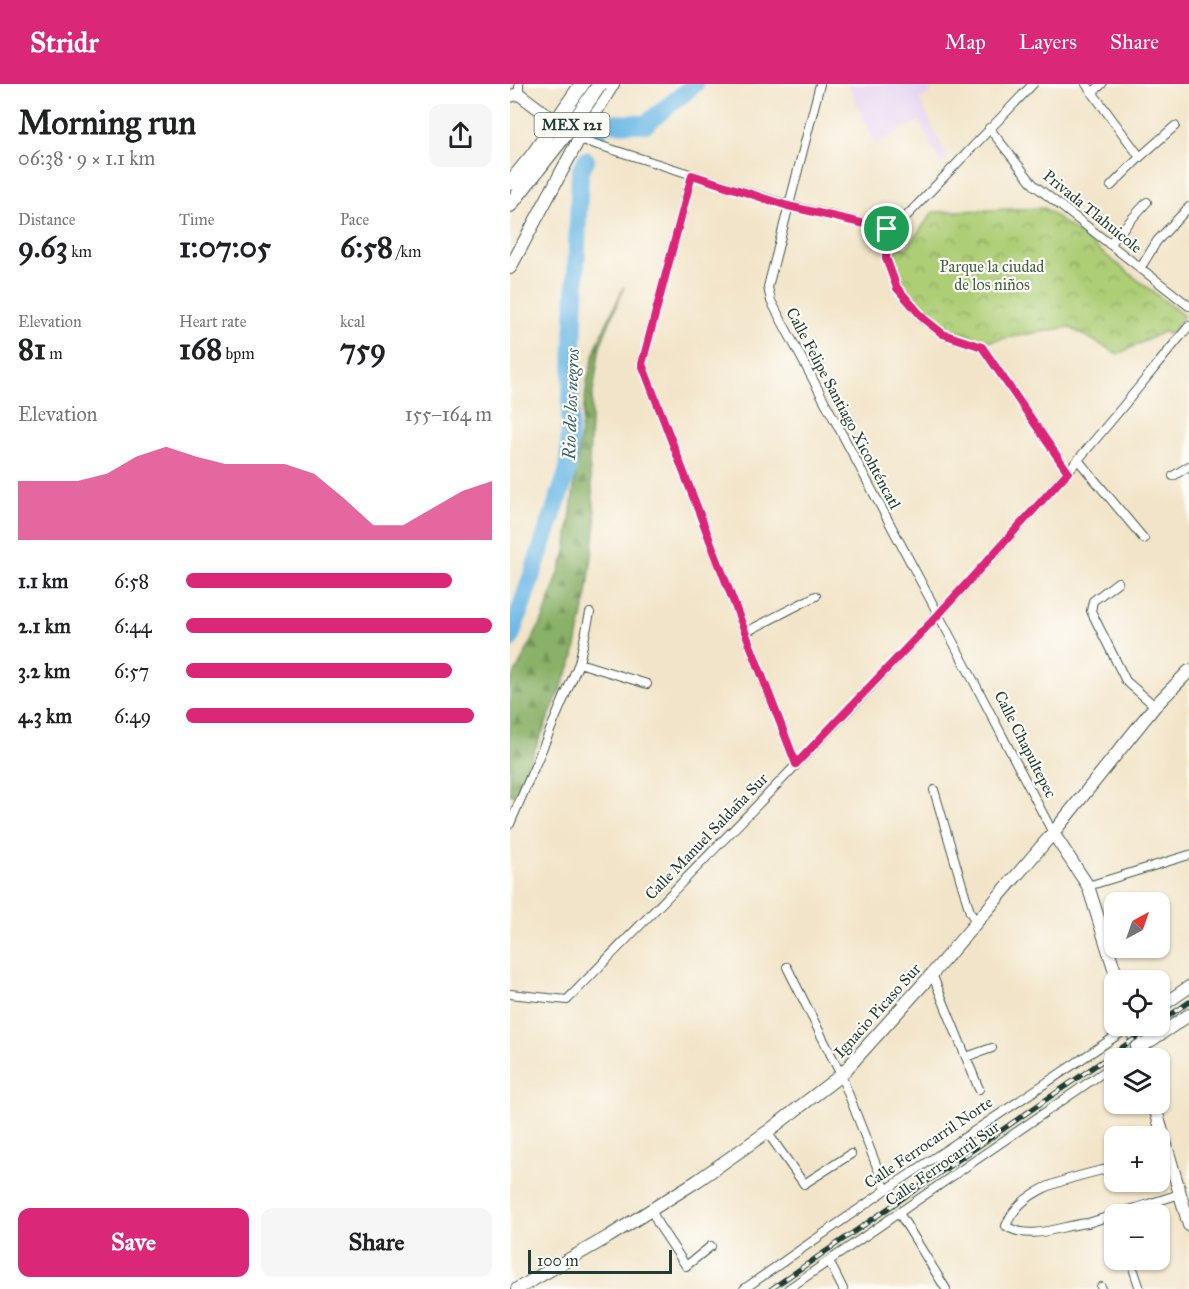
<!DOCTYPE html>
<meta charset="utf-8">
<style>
:root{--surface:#fff;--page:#f6f6f6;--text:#202124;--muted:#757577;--accent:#db2777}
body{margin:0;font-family:"IM FELL Great Primer",serif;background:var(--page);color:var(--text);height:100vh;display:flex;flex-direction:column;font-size:22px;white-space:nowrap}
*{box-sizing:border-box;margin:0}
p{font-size:20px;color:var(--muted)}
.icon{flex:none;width:33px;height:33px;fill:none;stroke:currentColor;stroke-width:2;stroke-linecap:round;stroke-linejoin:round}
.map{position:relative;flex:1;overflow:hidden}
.details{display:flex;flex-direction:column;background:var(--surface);width:510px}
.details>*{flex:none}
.needle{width:39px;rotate:40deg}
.tools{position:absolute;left:594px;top:808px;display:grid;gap:12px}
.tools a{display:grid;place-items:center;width:66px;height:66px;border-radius:12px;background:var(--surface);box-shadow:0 2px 4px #0004;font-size:30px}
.scale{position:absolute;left:18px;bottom:15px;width:144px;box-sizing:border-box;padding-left:6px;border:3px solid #1f3d34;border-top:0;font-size:16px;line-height:21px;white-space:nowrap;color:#1f3d34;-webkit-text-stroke:4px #fdfcf7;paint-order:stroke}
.pin{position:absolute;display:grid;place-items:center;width:51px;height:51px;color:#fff;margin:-26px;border:3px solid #fff;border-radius:50%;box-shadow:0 2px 6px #0007}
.round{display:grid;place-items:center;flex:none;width:63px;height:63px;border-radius:12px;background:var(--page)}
.head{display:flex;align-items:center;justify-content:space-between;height:102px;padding:0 18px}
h1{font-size:33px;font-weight:700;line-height:45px}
.stats{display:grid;grid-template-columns:repeat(3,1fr);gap:9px;height:102px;padding:6px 18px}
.stats div{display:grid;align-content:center}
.stats b{font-size:30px;font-weight:700}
.stats small{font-size:16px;font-weight:400}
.stats p{font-size:16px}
.chart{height:168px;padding:12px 18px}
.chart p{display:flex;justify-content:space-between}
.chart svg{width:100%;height:108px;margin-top:6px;fill:var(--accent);opacity:.7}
.button{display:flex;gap:12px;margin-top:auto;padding:12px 18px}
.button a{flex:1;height:69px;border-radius:12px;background:var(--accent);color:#fff;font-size:24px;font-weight:700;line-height:69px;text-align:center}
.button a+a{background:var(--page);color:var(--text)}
ul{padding:0 18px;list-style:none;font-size:20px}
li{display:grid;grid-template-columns:96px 72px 1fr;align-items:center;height:45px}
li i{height:15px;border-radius:8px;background:var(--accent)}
header{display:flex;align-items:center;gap:36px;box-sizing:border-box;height:84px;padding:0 30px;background:var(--accent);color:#fff}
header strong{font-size:28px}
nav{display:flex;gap:33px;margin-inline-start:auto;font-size:21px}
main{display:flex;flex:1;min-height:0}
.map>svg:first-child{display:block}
</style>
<header>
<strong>Stridr</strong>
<nav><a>Map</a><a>Layers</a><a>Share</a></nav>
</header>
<main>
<section class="details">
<div class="head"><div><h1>Morning run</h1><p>06:38 · 9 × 1.1 km</p></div><a class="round"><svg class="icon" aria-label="share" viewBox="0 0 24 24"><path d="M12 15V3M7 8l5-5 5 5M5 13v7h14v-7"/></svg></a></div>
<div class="stats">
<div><p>Distance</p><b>9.63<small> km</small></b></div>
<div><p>Time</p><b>1:07:05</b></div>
<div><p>Pace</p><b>6:58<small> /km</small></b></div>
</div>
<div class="stats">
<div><p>Elevation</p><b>81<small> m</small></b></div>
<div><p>Heart rate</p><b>168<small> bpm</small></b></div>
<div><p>kcal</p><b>759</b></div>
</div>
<div class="chart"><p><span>Elevation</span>155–164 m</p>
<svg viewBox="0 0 160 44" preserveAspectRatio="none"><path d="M0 44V20L10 20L20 20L30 17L40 10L50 6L60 10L70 13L80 13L90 13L100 17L110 27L120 38L130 38L140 31L150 24L160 20V44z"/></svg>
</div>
<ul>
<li><b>1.1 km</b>6:58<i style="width:87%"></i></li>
<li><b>2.1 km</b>6:44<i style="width:100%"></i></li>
<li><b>3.2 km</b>6:57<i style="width:87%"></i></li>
<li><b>4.3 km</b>6:49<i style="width:94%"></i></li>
</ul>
<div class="button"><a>Save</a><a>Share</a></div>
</section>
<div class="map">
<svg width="679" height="1205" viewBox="0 0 679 1205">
<defs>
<pattern id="forest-firs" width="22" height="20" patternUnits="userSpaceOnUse" patternTransform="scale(1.5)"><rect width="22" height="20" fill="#8ab167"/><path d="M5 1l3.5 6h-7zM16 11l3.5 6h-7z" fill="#709156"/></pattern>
<pattern id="park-crowns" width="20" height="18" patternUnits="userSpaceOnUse" patternTransform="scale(1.5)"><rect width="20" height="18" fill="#aece76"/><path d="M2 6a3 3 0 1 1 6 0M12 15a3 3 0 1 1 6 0" fill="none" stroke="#8da862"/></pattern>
</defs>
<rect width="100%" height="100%" fill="#fdfcf7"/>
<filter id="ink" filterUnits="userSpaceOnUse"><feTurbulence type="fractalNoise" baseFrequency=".0167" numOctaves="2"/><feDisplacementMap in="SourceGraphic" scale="12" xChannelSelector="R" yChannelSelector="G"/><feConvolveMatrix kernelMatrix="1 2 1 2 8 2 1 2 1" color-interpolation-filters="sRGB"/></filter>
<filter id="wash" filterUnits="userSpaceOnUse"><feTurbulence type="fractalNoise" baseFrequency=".008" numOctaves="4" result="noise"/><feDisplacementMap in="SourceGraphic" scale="24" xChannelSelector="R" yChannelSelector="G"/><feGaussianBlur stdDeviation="1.35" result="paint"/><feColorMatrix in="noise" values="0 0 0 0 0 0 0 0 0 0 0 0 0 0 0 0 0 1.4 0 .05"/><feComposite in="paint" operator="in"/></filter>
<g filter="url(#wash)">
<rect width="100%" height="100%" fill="#f2e4c8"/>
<!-- built -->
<path fill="#e5d3f1" d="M338,0H417L421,9L409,15L438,74L431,81L409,37L365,60Z"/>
<!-- forest -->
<path fill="url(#forest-firs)" stroke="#54774e" stroke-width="1.5" d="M114,203L90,262L82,315L79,380L86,439L77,510L63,576L5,712L0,710V599L33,535L56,468L77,298L87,260Z"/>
<!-- park -->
<path fill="url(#park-crowns)" stroke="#668655" stroke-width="1.5" d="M535,124L674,232L659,251L655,247L608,270L559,243L473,258L415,233L388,200L379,175L381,160L396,165L423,128Z"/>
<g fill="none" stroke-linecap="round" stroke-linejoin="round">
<!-- river -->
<path stroke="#6bb8e5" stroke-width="18" d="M87,50L92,39L136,40L185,0
M0,555L58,386L70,88L76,76"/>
</g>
</g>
<g filter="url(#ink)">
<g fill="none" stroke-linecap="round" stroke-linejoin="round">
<defs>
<path id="street" d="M310,0L258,203L261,217L450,571L543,749
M576,0L630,73
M582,9L592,0
M9,10V0
M479,44L524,101L679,222
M69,55L278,121L377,145L388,141L523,0
M182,91L132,280L286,680
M601,102L630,73L665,42
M377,145L376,174L387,203L414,235L433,250L472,263L558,388
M599,160L637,118
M630,185L647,157L679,123
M568,376L634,455
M663,392L679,382
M608,498L583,517L581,527L616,597L645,622
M236,548L306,512
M69,579L137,600
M424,706L460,828L466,838
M0,740L69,579L80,529
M578,802L679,771
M277,883L331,991L376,1106
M422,890L469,1005
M0,910L57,916C227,742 398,570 558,387C600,340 639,290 679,242
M456,973L482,964
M613,975L628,965
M257,1048L294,1100L341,1070
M604,1083C567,1093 511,1101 496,1142C521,1158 551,1141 578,1139L670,1110
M141,1125L148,1140L176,1182L201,1162
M389,1129L436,1205
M319,1177L333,1205
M624,1187L630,1205
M591,1203L592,1205
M234,1205L376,1106L621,942
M278,1205L604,981"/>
<path id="secondary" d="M0,12L9,10L65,52
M0,184L69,55L103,0
M543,749L578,802L608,897
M650,923L679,903
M621,942L631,975
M628,965L679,931
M644,1020L679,1141
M7,1205L98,1153L187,1097L257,1048L331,991L422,890L543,749L645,622L679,587"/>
<path id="primary" d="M0,99L23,71
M0,121L32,80"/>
</defs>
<!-- street casing -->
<use href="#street" stroke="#3f564a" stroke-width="10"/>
<!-- secondary casing -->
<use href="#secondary" stroke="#3f564a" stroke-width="14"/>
<!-- primary casing -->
<use href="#primary" stroke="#3f564a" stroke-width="16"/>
<!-- street -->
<use href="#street" stroke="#fff" stroke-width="8"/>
<!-- secondary -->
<use href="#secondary" stroke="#fff" stroke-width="12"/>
<!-- primary -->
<use href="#primary" stroke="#fff" stroke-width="14"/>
<defs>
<path id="rail" d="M650,938L679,918
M261,1205L643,942"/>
</defs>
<!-- rail casing -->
<use href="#rail" stroke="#1f3d34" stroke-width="5"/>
<!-- rail -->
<use href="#rail" stroke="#fdfcf7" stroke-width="3" stroke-dasharray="9" stroke-linecap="butt"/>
<defs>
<path id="primary-bridge" d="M23,71L72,0
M32,80L54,52L90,0"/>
</defs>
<!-- primary-bridge casing -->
<use href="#primary-bridge" stroke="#3f564a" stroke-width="16" stroke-linecap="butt"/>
<!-- primary-bridge -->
<use href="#primary-bridge" stroke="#fff" stroke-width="14"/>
</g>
</g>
<g fill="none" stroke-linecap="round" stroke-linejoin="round" filter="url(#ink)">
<defs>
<path id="route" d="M182,91L278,122L377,145L376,174L387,204L414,235L433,250L472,263L558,388L428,531L286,680L132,280Z"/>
</defs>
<!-- route casing -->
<use href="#route" stroke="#fff" stroke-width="12"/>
<!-- route -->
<use href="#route" stroke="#db2777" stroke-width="8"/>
</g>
<g text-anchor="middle" stroke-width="4.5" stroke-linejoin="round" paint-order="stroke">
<!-- shield labels -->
<rect fill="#fdfcf7" stroke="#62766e" stroke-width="1.5" x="24.5" y="29" width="75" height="24" rx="4.5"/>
<g font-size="15" font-weight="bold" fill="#1f3d34">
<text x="62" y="46">MEX 121</text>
</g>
<!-- street labels -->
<g font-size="16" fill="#1f3d34" stroke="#fdfcf7">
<text transform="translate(583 127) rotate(39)" y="6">Privada Tlahuicole</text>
<text transform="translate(334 324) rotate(62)" y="6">Calle Felipe Santiago Xicohténcatl</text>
<text transform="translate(516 660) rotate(63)" y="6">Calle Chapultepec</text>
<text transform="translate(196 752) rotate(-46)" y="6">Calle Manuel Saldaña Sur</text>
<text transform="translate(367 926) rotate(-48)" y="6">Ignacio Picaso Sur</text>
<text transform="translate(418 1058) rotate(-34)" y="6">Calle Ferrocarril Norte</text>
<text transform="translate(432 1079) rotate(-35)" y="6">Calle Ferrocarril Sur</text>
</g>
<!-- park labels -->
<g font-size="16" fill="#436144" stroke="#fdfcf7">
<text x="482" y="188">Parque la ciudad<tspan x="482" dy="18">de los niños</tspan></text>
</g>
<!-- water labels -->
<g font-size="18" font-style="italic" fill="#366269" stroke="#fdfcf7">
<text transform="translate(61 320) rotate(-88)" y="6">Rio de los negros</text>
</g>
</g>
</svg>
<div class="tools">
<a><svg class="needle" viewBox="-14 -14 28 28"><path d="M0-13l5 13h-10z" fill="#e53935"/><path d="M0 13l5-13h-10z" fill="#757577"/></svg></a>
<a><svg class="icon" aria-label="locate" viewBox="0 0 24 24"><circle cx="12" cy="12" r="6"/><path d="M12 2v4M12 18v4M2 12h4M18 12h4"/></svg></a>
<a><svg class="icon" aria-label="layers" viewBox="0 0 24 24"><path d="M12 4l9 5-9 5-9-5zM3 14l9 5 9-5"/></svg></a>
<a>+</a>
<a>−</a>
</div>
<div class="scale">100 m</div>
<div class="pin" style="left:377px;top:145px;background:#1e9e55"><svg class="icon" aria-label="arrive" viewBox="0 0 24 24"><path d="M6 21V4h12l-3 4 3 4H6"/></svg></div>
</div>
</main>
